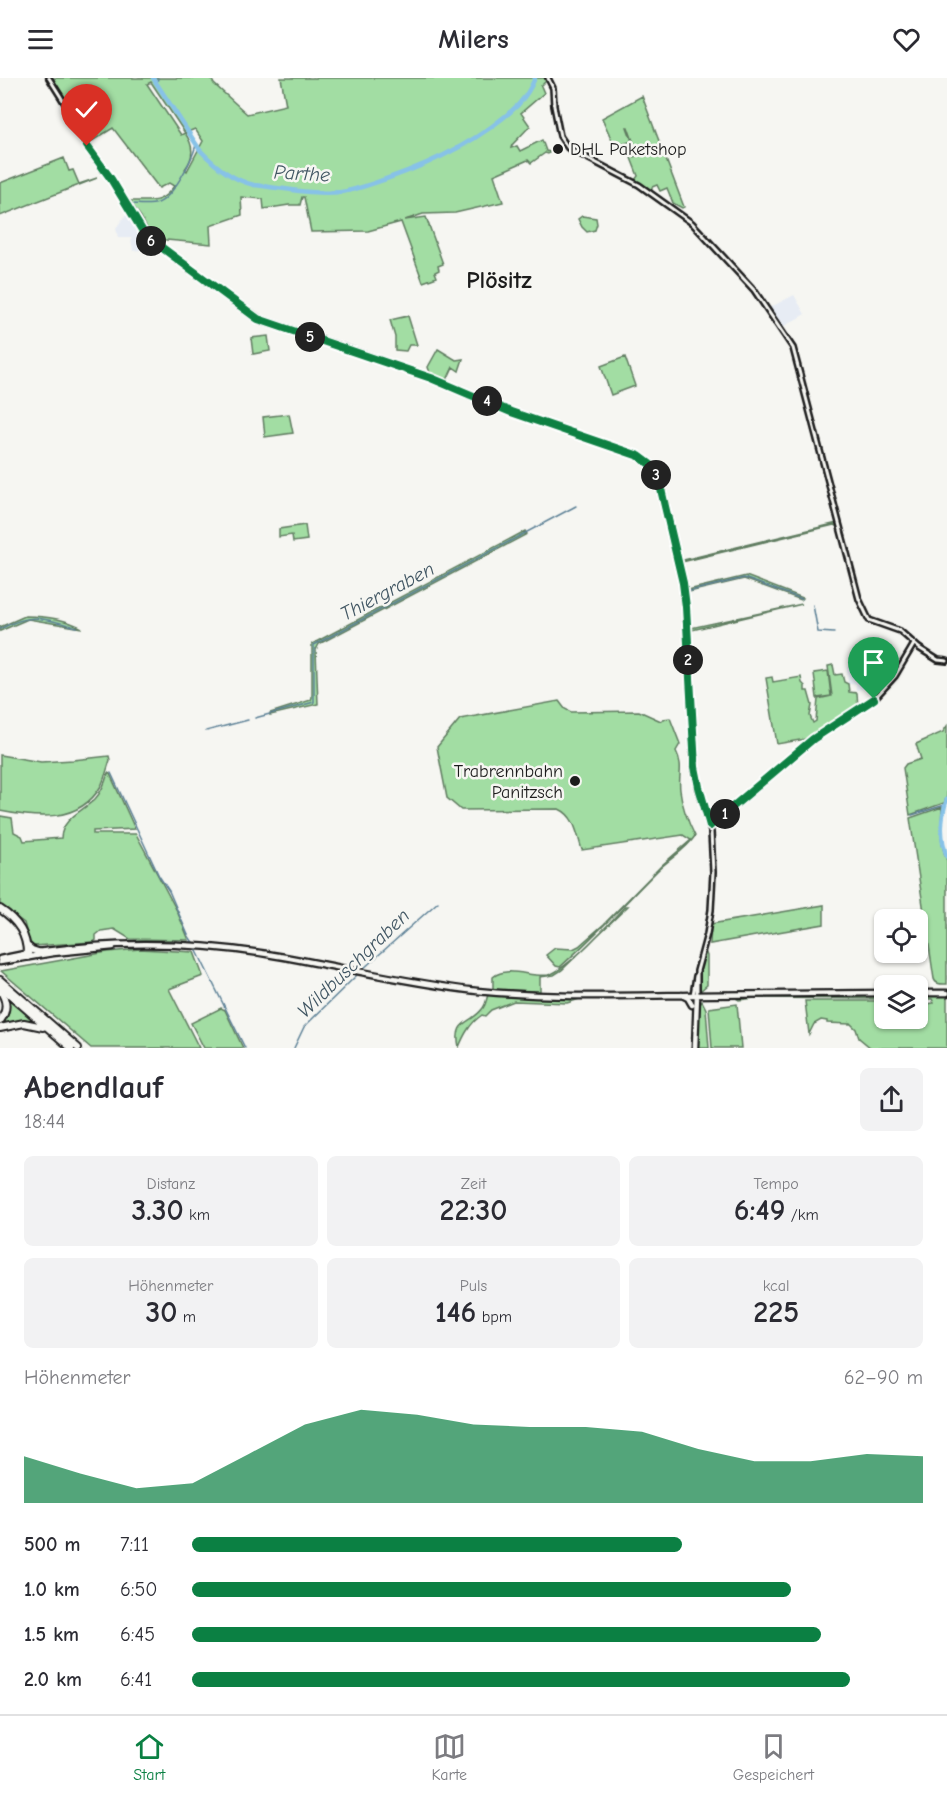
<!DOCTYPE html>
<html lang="de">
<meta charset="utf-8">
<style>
:root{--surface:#fff;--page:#f2f2f3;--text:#2b2b33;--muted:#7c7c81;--line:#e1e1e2;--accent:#0b8043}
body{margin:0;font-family:"Comic Neue",sans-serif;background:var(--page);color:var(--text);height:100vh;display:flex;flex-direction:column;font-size:22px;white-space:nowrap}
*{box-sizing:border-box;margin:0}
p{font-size:20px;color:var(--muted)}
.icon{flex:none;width:33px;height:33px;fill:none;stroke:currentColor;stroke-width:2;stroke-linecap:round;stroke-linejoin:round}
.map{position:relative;height:970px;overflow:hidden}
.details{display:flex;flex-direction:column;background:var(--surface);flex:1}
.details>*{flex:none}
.buttons{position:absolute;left:874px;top:831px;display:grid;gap:12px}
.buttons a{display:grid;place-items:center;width:54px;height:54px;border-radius:9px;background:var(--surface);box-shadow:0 2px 4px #0004;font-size:30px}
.pin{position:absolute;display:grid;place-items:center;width:51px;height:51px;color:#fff;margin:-62px -26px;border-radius:50% 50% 50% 0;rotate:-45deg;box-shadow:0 0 6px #0007}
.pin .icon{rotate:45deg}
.km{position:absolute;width:30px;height:30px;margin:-15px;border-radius:50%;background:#222;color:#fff;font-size:16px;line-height:30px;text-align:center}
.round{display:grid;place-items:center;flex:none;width:63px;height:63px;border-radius:9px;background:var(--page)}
.head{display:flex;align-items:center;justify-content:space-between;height:102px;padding:0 24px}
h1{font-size:33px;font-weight:800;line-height:45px}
.stats{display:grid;grid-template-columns:repeat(3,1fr);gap:9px;height:102px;padding:6px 24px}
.stats div{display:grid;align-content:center;border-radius:9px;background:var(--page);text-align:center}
.stats b{font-size:30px;font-weight:800}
.stats small{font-size:16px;font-weight:400}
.stats p{font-size:16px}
.chart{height:168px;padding:12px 24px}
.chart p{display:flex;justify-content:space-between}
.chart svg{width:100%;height:108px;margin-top:6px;fill:var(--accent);opacity:.7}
ul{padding:0 24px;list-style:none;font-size:20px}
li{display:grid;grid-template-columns:96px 72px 1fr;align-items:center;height:45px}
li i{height:15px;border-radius:8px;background:var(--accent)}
header{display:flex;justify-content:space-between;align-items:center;height:78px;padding:0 24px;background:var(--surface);font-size:27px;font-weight:800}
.tabs{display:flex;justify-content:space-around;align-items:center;height:84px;border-top:2px solid var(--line);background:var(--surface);font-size:16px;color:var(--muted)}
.tabs a{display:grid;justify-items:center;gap:3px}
.tabs .active{color:var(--accent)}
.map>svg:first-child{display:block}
</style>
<header><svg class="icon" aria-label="menu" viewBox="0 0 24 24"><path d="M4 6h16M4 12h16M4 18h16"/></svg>Milers<svg class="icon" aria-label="heart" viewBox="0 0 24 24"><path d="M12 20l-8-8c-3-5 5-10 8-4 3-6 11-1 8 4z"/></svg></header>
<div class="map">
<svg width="947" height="970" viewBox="0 0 947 970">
<rect width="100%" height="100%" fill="#f6f6f2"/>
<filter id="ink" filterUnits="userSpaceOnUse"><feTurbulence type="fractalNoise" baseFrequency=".0167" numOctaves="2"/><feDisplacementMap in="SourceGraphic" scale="12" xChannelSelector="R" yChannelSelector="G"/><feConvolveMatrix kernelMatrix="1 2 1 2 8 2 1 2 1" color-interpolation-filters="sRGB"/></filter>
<g filter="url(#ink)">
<!-- built -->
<path fill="#e7ecf4" d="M129,132L141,154L158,169L133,173L131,160H118L116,150Z
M794,217L805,236L781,250L769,230Z
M872,570L875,571L878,593H895L882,610L879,609L856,612V606H848L847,589L865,586L863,575Z"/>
<!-- green -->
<path fill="#a2dda3" stroke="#5f7c60" stroke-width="1.5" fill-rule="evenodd" d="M52,0H211L214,6L247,36L286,27L281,0H535L534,4L536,0H546L547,2L541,8L544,15L521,35L530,48L512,67L511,70L517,68L520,73L542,62L546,73L550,74L548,76L545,75L531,85L528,82L494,97L503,124L455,135L423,136L405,142L426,139L443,186L438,188L439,192L435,194L437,199L423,204L401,144L368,153L311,154L304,119H302L300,127H289L264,131L263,121L241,119L242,137L210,148L211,166L155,161L217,207L262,238L312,255L311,258L272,246L255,239L152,162L154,160L149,154L141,139L129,123C150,122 160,128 174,108L169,105L159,110L113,50L89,65L75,35ZM151,4L185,55L181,57L147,6ZM195,51L203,63L187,93L185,91C194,79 194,68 185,55Z
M642,18L684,129L682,130L673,125L667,110L660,113L657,107L652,109V111L650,113L632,102H635L638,98L631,80L638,77L628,49H627L632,63L615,69L602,40Z
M64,80L69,93L73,92L79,106L97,100L0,138V105Z
M582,138L596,140L597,146L595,152L587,154L582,149L578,141Z
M408,238L417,267H409L406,273L395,272V259L390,242Z
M268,258L270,273L253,276L251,260Z
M438,271L456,282L463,281L459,293L453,289L446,304L431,298L428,289Z
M625,279L635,308L611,317L601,288Z
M289,336L293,355L265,359L263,339Z
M837,445L839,447L846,474L838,449L834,447L682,484L681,486L688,512L746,498L803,520L801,522L744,501L689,514L687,516L689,548L691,550L802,526L692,552L688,551L687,521L679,483Z
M305,447L307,462L293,464L292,457L279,459V451Z
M525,453L527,456L319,566L316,572L318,626L270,637V635L311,622L312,619V566Z
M25,538C44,538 66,541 82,550L28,541L0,553V549Z
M833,587L835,597L842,596L844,604L848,606L849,614L857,615L858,630L810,661H806L777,666L766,600L772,599L773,604L801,599L802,605L805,608V613H808L812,627L810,638L813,645L816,643L818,621L832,618L828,588Z
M828,593L831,618L817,620L814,595Z
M559,623L565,631L571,634L639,633L661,643L663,641L670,640L680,666L676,673C684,689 678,696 680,712C682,729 688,744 695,758C686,772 669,781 657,793C625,825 594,859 560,889L556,888L546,877L555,870L573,871L579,868L604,846L662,787L691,762L683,757L582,772C577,756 575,738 559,731L461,732L447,720L437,669L460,641Z
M947,648V718L944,725L910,737L903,690L906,686L921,681L916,666L943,654Z
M0,677L41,684L73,682L109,678L110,682C107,691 105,700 101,708C79,746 35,740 0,733Z
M108,695L110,696L135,751L93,753V756H136L177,833L189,862L130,861L114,851L101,853L96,857V862L93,864L33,868L29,863L24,845L0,827V738L12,740L14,754L22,758L24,763L61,760C62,740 83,733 95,721C102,714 105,705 108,695Z
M942,729C941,750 939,763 947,783V906C942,906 936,907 934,901L910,740Z
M824,827V846L710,866L711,846Z
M625,828H628L562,892L554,897L540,899V913L496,912L493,910V899C508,887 531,900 548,897C566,893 612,843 625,828Z
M140,871L194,874L203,898L169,911L199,970H91L1,893L107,874Z
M705,873L707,878V907L700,913C695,899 701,885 705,873Z
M488,916L580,919V921L567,925L514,923L491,932L485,938L482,937C470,945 464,957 459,969C453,941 471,947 483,930C486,926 487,920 488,916Z
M6,917L38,945L0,949Z
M885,918V921L755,920L739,922L734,919Z
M918,918H947V970H871L859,960L856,951L850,945V946L827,945V943L821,942L814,946L809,956L805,923H885V940H918V922H922L927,926L934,925L932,921H918Z
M702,923L706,931L709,970H698L699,928Z
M737,926L741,970H712L709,930Z
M221,930L225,932L243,970H204L191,945Z"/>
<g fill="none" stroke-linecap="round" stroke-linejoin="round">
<!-- stream -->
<path stroke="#5c8096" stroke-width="1.5" d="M157,4L158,0
M130,126C139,126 149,128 158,125C173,119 192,82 196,67
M656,405L683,515
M686,514L744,500L802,521
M813,527L818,554L834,555
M0,551C33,533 43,541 77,549
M255,640L314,624V567L576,428
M206,653L248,642
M111,695L159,798L169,813L188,857L194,866
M912,737L945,727
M196,871L245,970
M363,891L438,824
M294,970L304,949L359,895"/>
<!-- river -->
<path stroke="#87c2e7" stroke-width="4.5" d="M153,0L200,72C215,88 232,102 254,107C283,110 312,117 341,114C356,112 371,106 386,101C433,85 481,62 518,27C525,19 531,10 535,0
M947,721C940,741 940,760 947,779"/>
<defs>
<path id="minor" d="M49,0L71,35L92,76L111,101L145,157L253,238L267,245L338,267L431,300L511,334L639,378L651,387L660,407L683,505L686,529L694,682L697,703L711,754L713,794L711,832L707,856L697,893V917
M548,0L553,10L554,28L560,58L568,70L639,107L692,145L754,212L793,270L859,521L869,542L900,553L919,570L938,582L947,583
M710,749L813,661L874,621L895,598L914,566
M693,917L696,898"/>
<path id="major" d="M37,874C113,863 192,864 267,876C338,888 405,905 477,913C548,920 619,918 690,917C755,916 820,916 885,915
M0,881L29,875
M0,884L53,875L113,869
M918,915H947
M682,917L688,920L692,927
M695,970L697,917"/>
<path id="highway" d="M0,831C17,842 28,858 27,879
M27,868L32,872L38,874
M0,902L78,970
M0,908L71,970
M0,912C7,923 8,932 0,943
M0,950L24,945L43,949"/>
</defs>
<!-- minor casing -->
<use href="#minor" stroke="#1c1c1c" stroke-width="8"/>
<!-- major casing -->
<use href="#major" stroke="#1c1c1c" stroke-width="9"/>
<!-- highway casing -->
<use href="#highway" stroke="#1c1c1c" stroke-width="10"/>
<!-- minor -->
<use href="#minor" stroke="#f6f6f2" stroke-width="3"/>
<!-- major -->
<use href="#major" stroke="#f6f6f2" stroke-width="4.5"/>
<!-- highway -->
<use href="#highway" stroke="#f6f6f2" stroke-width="6"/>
</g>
</g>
<g fill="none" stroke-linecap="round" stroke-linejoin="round" filter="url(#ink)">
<defs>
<path id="route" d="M87,68L111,101L145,157L258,241L431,300L511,334L639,378L651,387L660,407L683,505L686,529L695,689L699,709L710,748L813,661L874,621"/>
</defs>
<!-- route casing -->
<use href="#route" stroke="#fff" stroke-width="12"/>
<!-- route -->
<use href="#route" stroke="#0b8043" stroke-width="8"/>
</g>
<!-- markers -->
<g fill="#1c1c1c" stroke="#f6f6f2" stroke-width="2">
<circle cx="558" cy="71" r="6"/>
<circle cx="575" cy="703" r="6"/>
</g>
<g text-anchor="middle" stroke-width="5" stroke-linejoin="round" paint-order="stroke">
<!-- poi labels -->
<g font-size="18" fill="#1c1c1c" stroke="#f6f6f2" text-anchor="start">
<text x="570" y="77">DHL Paketshop</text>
<text x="563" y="699" text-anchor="end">Trabrennbahn<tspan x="563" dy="21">Panitzsch</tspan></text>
</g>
<!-- water labels -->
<g font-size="20" font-style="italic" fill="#415663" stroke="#f6f6f2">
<text transform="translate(302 95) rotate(3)" y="7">Parthe</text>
<text transform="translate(387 513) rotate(-28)" y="7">Thiergraben</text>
<text transform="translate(353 885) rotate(-44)" y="7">Wildbuschgraben</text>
</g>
<!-- district labels -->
<g font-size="24" font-weight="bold" fill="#1c1c1c" stroke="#f6f6f2">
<text x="499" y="210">Plösitz</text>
</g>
</g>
</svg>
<div class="buttons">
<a><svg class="icon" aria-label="locate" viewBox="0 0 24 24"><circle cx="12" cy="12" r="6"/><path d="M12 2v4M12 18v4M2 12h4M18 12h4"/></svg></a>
<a><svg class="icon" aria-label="layers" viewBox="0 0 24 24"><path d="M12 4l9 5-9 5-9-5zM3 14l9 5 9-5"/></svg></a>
</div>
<div class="pin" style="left:874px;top:621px;background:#1e9e55"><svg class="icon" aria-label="arrive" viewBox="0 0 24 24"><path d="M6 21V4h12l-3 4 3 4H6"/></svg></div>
<div class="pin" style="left:87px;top:68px;background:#d93025"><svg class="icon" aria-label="check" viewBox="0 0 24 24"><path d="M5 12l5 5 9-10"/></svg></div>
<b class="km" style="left:725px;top:736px">1</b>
<b class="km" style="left:688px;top:582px">2</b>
<b class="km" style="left:656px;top:397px">3</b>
<b class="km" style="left:487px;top:323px">4</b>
<b class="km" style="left:310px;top:259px">5</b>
<b class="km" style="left:151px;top:163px">6</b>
</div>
<section class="details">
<div class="head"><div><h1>Abendlauf</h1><p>18:44</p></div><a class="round"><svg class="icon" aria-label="share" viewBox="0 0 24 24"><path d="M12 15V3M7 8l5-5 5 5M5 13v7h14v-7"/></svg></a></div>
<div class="stats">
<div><p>Distanz</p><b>3.30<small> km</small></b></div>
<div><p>Zeit</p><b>22:30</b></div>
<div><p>Tempo</p><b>6:49<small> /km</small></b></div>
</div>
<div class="stats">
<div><p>Höhenmeter</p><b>30<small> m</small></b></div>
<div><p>Puls</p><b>146<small> bpm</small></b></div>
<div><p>kcal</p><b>225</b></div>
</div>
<div class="chart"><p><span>Höhenmeter</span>62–90 m</p>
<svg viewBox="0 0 160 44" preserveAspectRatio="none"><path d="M0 44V25L10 32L20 38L30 36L40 24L50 12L60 6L70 8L80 12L90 13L100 13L110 15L120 22L130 27L140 27L150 24L160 25V44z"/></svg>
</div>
<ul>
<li><b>500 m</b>7:11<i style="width:67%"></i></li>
<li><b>1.0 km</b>6:50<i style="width:82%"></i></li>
<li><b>1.5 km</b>6:45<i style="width:86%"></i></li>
<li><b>2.0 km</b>6:41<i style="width:90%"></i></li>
</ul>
</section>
<nav class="tabs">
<a class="active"><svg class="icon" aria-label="home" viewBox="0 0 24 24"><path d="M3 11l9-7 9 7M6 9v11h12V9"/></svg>Start</a>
<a><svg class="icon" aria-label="map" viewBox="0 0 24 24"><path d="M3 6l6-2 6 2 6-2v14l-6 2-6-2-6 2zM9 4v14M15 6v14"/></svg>Karte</a>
<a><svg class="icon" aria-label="saved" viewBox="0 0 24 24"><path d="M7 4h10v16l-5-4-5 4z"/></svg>Gespeichert</a>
</nav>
